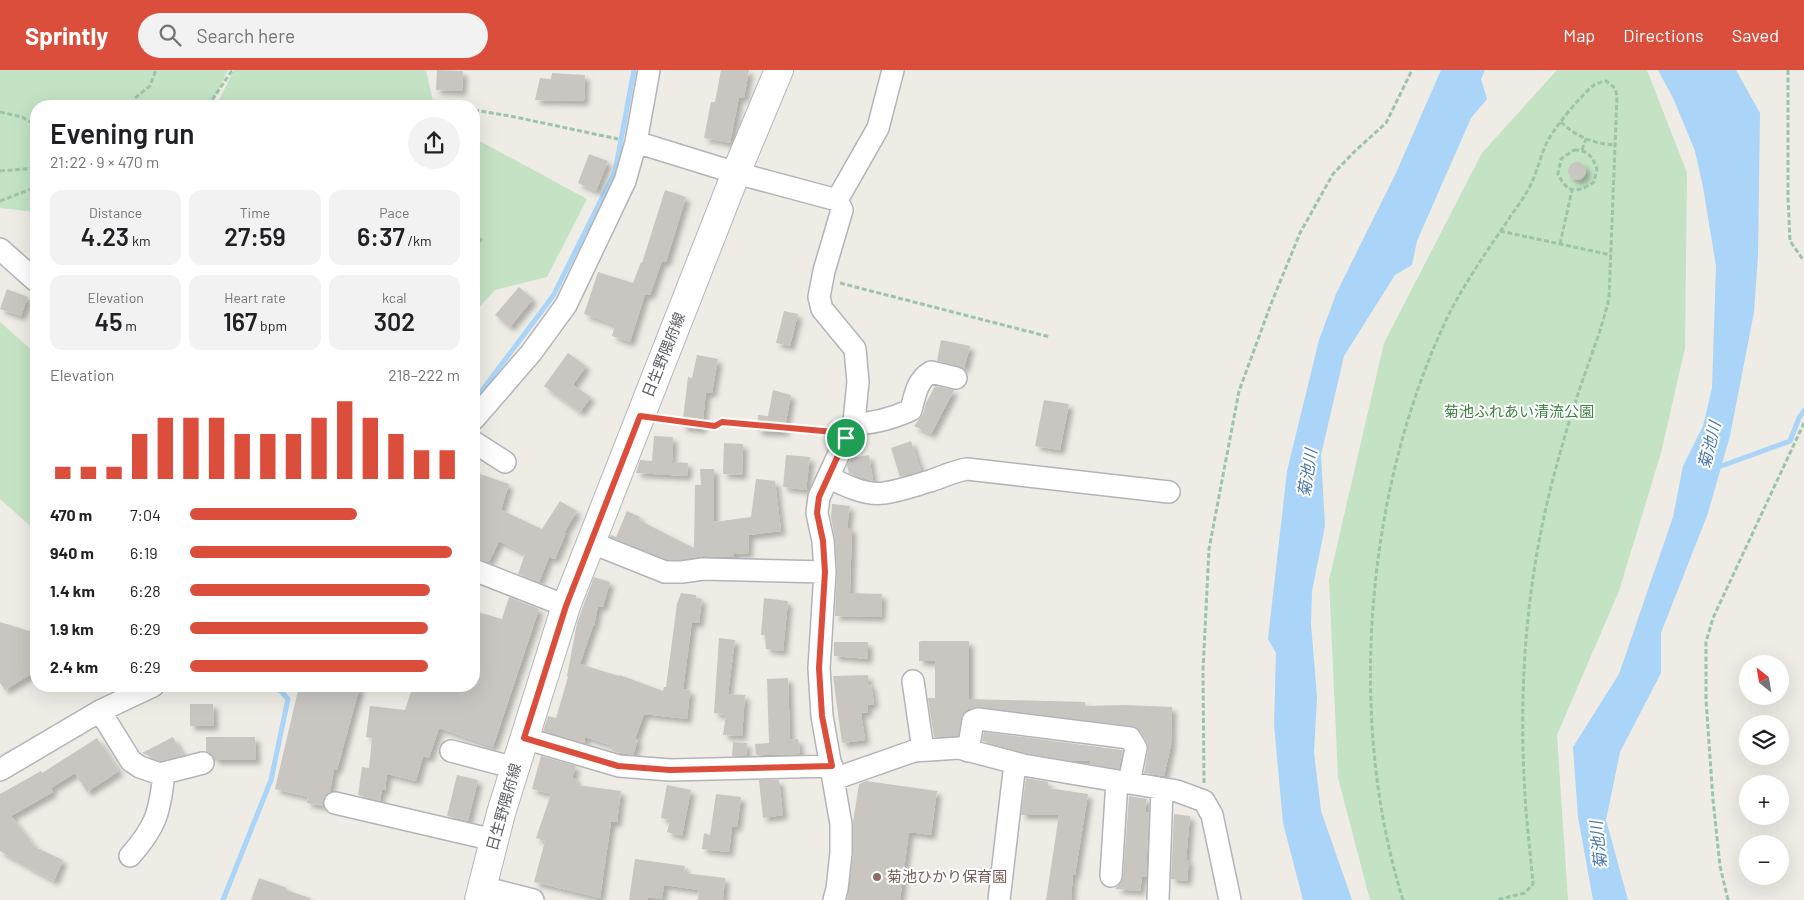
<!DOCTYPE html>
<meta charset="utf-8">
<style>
:root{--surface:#fff;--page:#f2f2f2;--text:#202124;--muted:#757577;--accent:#dc4e3c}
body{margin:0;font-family:Barlow,"Noto Sans JP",sans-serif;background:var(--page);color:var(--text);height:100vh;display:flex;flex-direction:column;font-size:19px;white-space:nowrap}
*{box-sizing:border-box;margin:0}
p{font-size:16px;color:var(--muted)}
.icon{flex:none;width:28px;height:28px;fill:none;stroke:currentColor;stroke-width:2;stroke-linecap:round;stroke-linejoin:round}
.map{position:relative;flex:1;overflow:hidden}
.side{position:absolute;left:30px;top:30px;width:450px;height:592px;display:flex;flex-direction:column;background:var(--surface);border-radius:20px;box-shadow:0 5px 20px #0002}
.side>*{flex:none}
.needle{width:32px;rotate:330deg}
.buttons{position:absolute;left:1739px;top:585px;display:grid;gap:10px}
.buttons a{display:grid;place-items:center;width:50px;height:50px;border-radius:50%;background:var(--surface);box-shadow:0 5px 20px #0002;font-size:25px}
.pin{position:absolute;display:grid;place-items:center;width:42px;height:42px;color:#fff;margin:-21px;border:2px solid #fff;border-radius:50%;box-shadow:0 1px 5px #0007}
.round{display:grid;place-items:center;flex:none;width:52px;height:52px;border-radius:26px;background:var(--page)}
.overview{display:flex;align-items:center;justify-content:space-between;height:85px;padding:0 20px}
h1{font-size:28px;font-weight:600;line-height:38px}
.figures{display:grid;grid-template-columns:repeat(3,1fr);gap:8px;height:85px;padding:5px 20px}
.figures div{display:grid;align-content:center;border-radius:12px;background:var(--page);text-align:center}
.figures b{font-size:25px;font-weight:600}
.figures small{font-size:14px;font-weight:400}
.figures p{font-size:14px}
.chart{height:140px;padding:10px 20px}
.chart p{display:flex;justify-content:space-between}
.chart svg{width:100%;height:90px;margin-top:5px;stroke:var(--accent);stroke-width:6}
ul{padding:0 20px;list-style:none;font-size:16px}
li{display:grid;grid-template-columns:80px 60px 1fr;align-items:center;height:38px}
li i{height:12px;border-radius:6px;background:var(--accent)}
header{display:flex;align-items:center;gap:30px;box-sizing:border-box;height:70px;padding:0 25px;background:var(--accent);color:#fff}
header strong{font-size:24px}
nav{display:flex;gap:28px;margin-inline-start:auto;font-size:18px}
.search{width:350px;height:45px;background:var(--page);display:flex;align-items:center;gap:12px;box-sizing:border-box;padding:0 18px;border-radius:28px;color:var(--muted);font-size:19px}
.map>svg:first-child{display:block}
</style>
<header>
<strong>Sprintly</strong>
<div class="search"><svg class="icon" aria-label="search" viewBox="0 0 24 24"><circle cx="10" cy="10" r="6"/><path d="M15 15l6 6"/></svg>Search here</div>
<nav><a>Map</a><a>Directions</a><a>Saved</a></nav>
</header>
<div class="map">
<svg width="1804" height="830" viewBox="0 0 1804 830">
<defs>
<filter id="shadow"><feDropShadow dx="4.5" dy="4.5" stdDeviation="2.5" flood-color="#0004"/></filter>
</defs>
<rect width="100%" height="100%" fill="#eeece5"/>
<!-- green -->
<path fill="#c3e3c4" d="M0,0H228L211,36H36V142L0,138Z
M234,0H426L434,36H216Z
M1557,0H1647L1687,103L1685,278L1661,383L1619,521L1557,665L1568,830H1370L1338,708L1329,510L1384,273L1482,83Z
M474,68L587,129L547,207L495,220L474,243Z
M0,252L36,284V461L0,429Z"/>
<!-- water -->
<path fill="#aad4f8" d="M1441,0H1485L1481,9L1487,29L1471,48L1417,171L1412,195L1395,205L1344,286L1321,385L1325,456L1312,521L1311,554L1317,627L1314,682L1321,741L1352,830H1303L1283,753L1274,654L1276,583L1268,569L1287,401L1319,270L1336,224L1396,103Z
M1658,0H1736L1760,43L1758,186L1754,242L1730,366L1708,443L1661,563V603L1620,682L1606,750L1628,830H1593L1578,747L1573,677L1619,604L1673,447L1683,396L1703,356L1712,318L1716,196L1703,117L1695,81L1674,30Z"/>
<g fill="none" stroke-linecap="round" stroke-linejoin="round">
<!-- stream -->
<path stroke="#aad4f8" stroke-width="5" d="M474,331L553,226L615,102L634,0
M1716,398L1790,371L1799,348L1804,341
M223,830L271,710L288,629L281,621L270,616"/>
</g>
<!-- building -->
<path fill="#c9c6c2" filter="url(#shadow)" d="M437,0L463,1L462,21L436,20Z
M721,0H749L744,28L739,27L730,73L704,68L711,32H715Z
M552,3L585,5L584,31L535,30L540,8L551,9Z
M589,84L608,91L596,121L578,113Z
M1568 101a9 9 0 1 1 18 0a9 9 0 1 1-18 0Z
M665,120L686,127L666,192L662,191L650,225L645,224L630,272L612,266L615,255L584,244L598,202L633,213L641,192L642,193Z
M519,217L533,229L510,257L495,245Z
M7,219L28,227L21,246L0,239Z
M784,241L798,244L790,276L776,273Z
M941,270L970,276L964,299L959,296L937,291Z
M568,283L586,296L573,315L591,327L580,342L544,316Z
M697,285L718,289L712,323L706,322L702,359L682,357L688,307L692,308Z
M935,316L954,320L931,364L914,356L923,344L926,333Z
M773,320L791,325L784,362L757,361L758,345L768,346Z
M1044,330L1069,334L1060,380L1035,376Z
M654,366L673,367L672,392L688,393L687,406L636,403L640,390L652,391Z
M911,371L921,401L900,407L891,378Z
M724,373L743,374L742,405L723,404Z
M786,385L810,387L806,420L783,417Z
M869,385L873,411L849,403L847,395L851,388Z
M700,399H714V452L751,447L756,409L775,411L781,461L749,465L748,484L734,483V487L703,486L681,490H667L610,467L611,465L616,467L627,441L640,447L639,450L694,478L695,415H701Z
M474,402L509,414L501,440L542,459L560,431L577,441L564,463H566L555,489L549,487L539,512L518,504L525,484L499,471L489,492L474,488Z
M832,434L850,436L847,458H852L850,523L882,524L881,547L835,546L837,501L835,470L831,447Z
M594,507L610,512L603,537L598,536L594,556H593L580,594L619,606L620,605L663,621L664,617H666L677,534L681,523L696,525V528L702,529L699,553L692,552L683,619L690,620L687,649L644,644L635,669L638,670L633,685L612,681L613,676L585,667L584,673L543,661L548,646L556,648L568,607L567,606L577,553Z
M509,527L539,539L493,677L439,658L429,688L423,686L416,711L387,704L385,720L382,719L380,731L358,725L362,697L369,698L372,668L366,667L370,636L405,640L413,616H474V541L502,549Z
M764,528L788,531L783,581L766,579L765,565H761Z
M0,552L29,561L36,557V601L5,620L0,613Z
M719,568L735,570L728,624L745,625L742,666L723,665L726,645L714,643Z
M922,571H969V629L1085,632V636L1125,635L1172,637L1171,675L1164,706L1144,703L1148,680L1147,672L1140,661L1132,656L979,637L968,639L963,644L958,666L934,667L928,628H935V591H919V572Z
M834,572H868V589L834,586Z
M868,605V614H871L874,634L867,635L868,642L861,643L865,670L842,673L833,606Z
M788,608L790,670L798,669L800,684L756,685L755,674L769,673L767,609Z
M299,616H360L337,700L334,699L330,722L326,725L323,730V736L307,733L308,727L275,719Z
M190,634H213L214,656H190Z
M984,662L1122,680H1123L1119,699L1090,694L1091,691H1072L1026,683L982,671Z
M173,667L183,685L161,691L142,683Z
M206,667H255L256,690H215L212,685L206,681Z
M97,668L119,701L87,722L75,703L51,718L53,722L11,746L35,777L63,790L54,811L0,781V724L41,701L42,703Z
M733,672L747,673L746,686H732Z
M541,686L576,696L572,708L577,710L576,715L621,721L617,752H611L600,828L534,812L545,771L536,768L551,724L532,719Z
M457,705L478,710L468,751L447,746Z
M1026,708L1048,712V718L1088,724L1075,805L1073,804L1071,830H1046L1059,745H1021Z
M759,710H779L783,745L763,748Z
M866,711L937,721L931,765L909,762L900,830H847L853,784V752L859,714Z
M667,715L691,720L682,766L667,762L670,750L661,748Z
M716,724L741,727L737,757L732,756L729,782L702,779L704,763L710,765Z
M1129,726L1147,729L1145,742H1149L1146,807H1142L1140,821L1115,819L1121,813L1123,807Z
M1174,744L1190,746L1186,790H1189L1187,811L1171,809Z
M635,789L685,796L684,803L725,808L723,830H698L699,820L664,815L662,829L648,827L647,830H629Z
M259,808L287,818L286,820L310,828V830H251Z"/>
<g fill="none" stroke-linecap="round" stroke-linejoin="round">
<defs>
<path id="minor" d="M636,72L736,103L837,130L842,140L824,201L819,227L822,239L855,279L858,312L854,351L819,427L817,443L823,471L825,502L819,598L822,646L841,754V783L837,819L834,830
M837,130L878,58L893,0
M0,179L36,211
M474,349L531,283L566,235L625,111L636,72L649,0
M852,354C873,354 893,348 911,340C915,325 917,310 931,302L956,308
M474,372L505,392
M828,407C844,415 866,426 884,423C899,421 916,415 930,411C942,407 954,401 967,399L1169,422
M590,472L665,502H682L703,499L825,502
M474,500L566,536
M913,611L923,680
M100,641L131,691L140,697L160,704L203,693
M524,668L619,696L670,700L832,696
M451,681L515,698
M968,681L973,651L978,649L1130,668L1136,678L1129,713
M0,700L100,641L153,616
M834,709L914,681L959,678L1023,695L1177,721L1204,731L1212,745L1230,830
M335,733L494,770
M130,786C156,757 160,742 164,703
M1111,806L1117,711
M482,817L533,830
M999,830L1015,693
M1158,830L1162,719"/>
<path id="secondary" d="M479,830L501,743L566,536L736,103L779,0"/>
</defs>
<!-- minor casing -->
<use href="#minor" stroke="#b2b4b8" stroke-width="24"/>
<!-- secondary casing -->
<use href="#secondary" stroke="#b3b6bb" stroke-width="30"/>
<!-- path -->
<path stroke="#9cc4a9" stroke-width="3" stroke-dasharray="5 2.5" stroke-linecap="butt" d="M1788,0V127L1790,171L1804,191
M135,28L150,16L156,0
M208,36L231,2L234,0
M474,40L510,46L618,69
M0,42L22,47L36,55
M1561,52C1576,67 1595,74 1616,75
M1574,80C1588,80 1592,86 1597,99L1594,112C1576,124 1567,123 1558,104L1561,89Z
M1582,80L1586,69
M0,101L36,98
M0,131L36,117
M1500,161L1611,185
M1560,174L1572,120
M474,178L483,167
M840,213L1050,267
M663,349L715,356L722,352L830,362
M1204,713L1203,600L1209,479L1239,321L1271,234L1300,163L1333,104L1354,82L1386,53L1412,0
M1403,830C1346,648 1366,419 1447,248C1464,214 1485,184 1506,153C1513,142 1522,131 1528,120C1537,104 1540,86 1548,70C1557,55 1580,26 1594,15C1597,13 1601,12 1606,11L1615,18L1617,26L1609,228C1602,259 1590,288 1580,318C1570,348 1561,378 1553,409C1528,504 1519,607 1524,705C1525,741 1530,778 1533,814L1525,823L1496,830
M1728,830L1720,796L1713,730L1706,630V572L1713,548L1804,353"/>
<!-- minor -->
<use href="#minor" stroke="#fff" stroke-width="21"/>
<!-- secondary -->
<use href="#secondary" stroke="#fff" stroke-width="28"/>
</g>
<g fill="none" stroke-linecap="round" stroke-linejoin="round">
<defs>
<path id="route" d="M640,346L715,356L722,352L834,362L846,368L819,427L817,443L823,471L825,502L819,598L822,646L832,696L670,700L618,696L524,668L566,536Z"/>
</defs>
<!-- route casing -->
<use href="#route" stroke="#fff" stroke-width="10"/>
<!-- route -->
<use href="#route" stroke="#dc4e3c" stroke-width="6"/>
</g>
<!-- markers -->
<circle fill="#8d6e63" stroke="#fff" stroke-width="2" cx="877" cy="807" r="5"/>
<g text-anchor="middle" stroke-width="4" stroke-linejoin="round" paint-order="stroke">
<!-- street labels -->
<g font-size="15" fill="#5c5f64" stroke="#fff">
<text transform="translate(664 285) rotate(-68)" y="5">日生野隈府線</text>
<text transform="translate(504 737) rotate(-74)" y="5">日生野隈府線</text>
</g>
<!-- park labels -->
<g font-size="15" fill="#3c8342" stroke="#fff">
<text x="1519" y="347">菊池ふれあい清流公園</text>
</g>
<!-- education labels -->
<g font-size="15" fill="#785e54" stroke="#fff" text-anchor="start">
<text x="887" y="812">菊池ひかり保育園</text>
</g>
<!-- water labels -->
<g font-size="16" font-style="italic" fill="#4874a9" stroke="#fff">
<text transform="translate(1709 375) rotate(-76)" y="6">菊池川</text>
<text transform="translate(1307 403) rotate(-81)" y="6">菊池川</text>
<text transform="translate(1598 775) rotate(-96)" y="6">菊池川</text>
</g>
</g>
</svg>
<div class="buttons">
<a><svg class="needle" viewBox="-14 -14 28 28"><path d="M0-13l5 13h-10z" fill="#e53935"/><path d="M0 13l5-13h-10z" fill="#757577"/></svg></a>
<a><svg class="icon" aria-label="layers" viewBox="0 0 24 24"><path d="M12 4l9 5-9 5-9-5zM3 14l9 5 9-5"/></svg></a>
<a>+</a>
<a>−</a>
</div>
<div class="pin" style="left:846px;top:368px;background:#1e9e55"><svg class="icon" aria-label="arrive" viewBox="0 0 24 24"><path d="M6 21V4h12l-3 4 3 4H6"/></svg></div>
<section class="side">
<div class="overview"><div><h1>Evening run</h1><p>21:22 · 9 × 470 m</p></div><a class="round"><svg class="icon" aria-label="share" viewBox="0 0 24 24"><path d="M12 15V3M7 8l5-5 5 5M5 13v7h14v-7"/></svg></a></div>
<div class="figures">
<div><p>Distance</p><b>4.23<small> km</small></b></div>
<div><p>Time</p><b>27:59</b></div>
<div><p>Pace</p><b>6:37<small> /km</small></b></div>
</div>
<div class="figures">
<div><p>Elevation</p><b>45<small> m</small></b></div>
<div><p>Heart rate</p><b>167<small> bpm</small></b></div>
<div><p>kcal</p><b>302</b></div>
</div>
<div class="chart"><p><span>Elevation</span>218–222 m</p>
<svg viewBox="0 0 160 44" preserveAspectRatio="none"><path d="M5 44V38M15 44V38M25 44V38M35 44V22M45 44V14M55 44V14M65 44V14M75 44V22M85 44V22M95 44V22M105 44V14M115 44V6M125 44V14M135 44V22M145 44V30M155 44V30"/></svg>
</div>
<ul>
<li><b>470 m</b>7:04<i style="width:62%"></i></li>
<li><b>940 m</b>6:19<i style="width:97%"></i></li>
<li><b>1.4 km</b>6:28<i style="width:89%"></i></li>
<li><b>1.9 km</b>6:29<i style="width:88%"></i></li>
<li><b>2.4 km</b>6:29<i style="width:88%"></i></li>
</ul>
</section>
</div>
